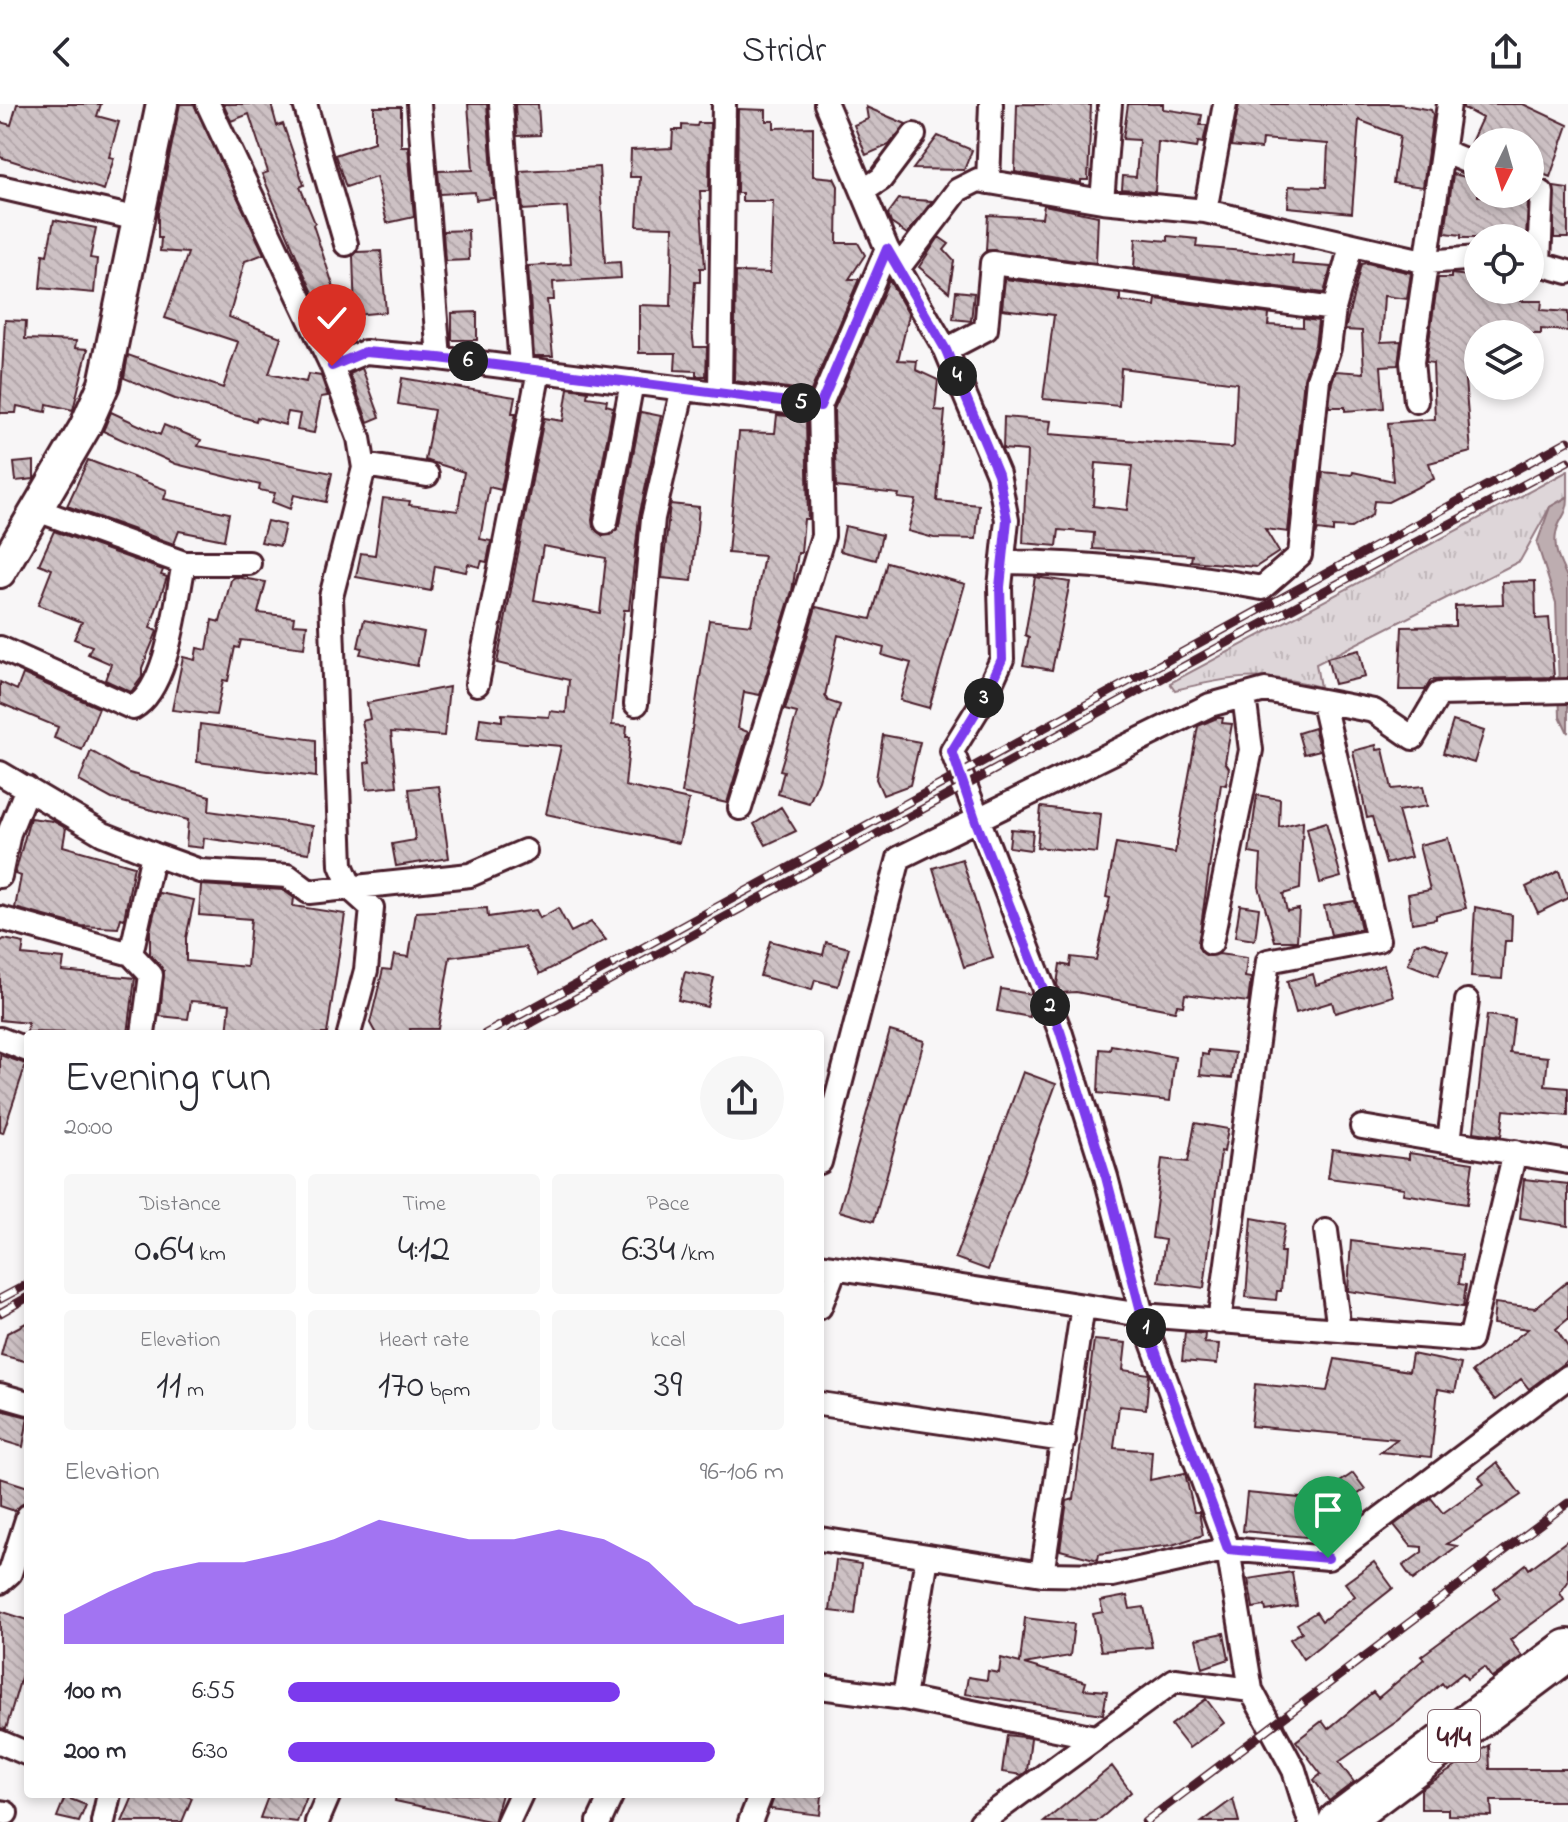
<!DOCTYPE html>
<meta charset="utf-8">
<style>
:root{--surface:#fff;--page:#f7f7f7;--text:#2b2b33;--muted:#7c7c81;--accent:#7c3aed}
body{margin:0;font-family:"Indie Flower",sans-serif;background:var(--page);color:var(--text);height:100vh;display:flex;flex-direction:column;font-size:30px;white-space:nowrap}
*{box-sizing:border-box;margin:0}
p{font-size:26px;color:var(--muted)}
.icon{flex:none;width:44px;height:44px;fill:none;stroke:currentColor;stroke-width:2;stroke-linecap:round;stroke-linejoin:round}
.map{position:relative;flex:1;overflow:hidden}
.side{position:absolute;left:24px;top:926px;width:800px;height:768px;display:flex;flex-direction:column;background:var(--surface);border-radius:8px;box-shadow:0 4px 12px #0003}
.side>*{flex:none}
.needle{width:52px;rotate:185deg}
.fabs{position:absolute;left:1464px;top:24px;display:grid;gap:16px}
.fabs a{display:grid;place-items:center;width:80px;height:80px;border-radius:50%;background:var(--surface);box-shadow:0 4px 12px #0003;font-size:40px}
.pin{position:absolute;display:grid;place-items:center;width:68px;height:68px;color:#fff;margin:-82px -34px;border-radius:50% 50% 50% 0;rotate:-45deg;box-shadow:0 0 8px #0007}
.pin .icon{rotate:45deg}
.km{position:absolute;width:40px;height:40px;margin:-20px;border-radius:50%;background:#222;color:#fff;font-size:22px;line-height:40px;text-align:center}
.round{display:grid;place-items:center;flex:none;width:84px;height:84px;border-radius:42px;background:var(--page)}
.overview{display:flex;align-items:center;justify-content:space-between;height:136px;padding:0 40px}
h1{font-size:44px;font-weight:600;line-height:60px}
.stats{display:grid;grid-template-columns:repeat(3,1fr);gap:12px;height:136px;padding:8px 40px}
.stats div{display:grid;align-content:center;border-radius:8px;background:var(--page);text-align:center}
.stats b{font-size:40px;font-weight:600}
.stats small{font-size:22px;font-weight:400}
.stats p{font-size:22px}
.chart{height:224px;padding:16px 40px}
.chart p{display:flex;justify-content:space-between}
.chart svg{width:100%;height:144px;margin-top:8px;fill:var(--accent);opacity:.7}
ul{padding:0 40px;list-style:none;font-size:26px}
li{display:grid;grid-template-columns:128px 96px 1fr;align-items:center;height:60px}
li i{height:20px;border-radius:10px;background:var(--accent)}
header{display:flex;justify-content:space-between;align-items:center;height:104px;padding:0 40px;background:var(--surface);font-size:36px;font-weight:600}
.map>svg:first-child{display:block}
</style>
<header><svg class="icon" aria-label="back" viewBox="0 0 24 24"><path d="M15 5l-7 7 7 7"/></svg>Stridr<svg class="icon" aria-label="share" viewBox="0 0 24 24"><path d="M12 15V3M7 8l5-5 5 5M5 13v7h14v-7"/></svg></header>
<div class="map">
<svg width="1568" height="1718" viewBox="0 0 1568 1718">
<defs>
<pattern id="grass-tufts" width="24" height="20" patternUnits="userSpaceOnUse" patternTransform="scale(2)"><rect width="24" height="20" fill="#ded6d9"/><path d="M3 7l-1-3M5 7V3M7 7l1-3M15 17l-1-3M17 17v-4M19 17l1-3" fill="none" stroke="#c0b7ba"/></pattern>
<pattern id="building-back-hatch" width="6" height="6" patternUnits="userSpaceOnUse" patternTransform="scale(2)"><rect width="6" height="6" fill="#cdc1c4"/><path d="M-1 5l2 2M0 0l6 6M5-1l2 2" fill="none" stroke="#b2a5a9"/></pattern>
</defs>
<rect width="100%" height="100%" fill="#f8f6f7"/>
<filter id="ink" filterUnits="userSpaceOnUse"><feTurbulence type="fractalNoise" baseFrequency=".0125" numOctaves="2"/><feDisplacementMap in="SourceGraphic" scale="16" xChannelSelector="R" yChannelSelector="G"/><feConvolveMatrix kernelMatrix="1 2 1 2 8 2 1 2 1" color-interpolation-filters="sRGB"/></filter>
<g filter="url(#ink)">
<!-- grass -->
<path fill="url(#grass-tufts)" stroke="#947a82" stroke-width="2" d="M1568,367V392L1550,403L1520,457L1316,560L1320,583C1266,567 1228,573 1175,586L1170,579Z"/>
<!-- water -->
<path fill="#bdadb0" stroke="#8f747b" stroke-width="2" d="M1568,393C1568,413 1558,414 1556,430C1553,446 1561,461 1568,475V629L1560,612L1556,499L1537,439L1550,403Z"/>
<!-- building -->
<path fill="url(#building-back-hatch)" stroke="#4a1f2b" stroke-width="2" fill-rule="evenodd" d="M17,0H101L97,12L119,18L109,53L114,54L104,86L0,53V18L11,21Z
M180,0H194L264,150L245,157L229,213L281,233L269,270L306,278L308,270L321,272L328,292L321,293L314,329L297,326L300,310L288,308L285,321L257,313L256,317L175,295L124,274L128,251L223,284L238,238L165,214L188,149L160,147L161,134H158V109Z
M223,0H271L277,22L283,20L304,81L300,83L315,119L313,121L352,238L339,244L301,163L262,70L268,68L249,10L231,17Z
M468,0H487L494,94L476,96L475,88L440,90L438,67L473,66Z
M515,0H538L540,31L517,32Z
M1017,0L1091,1L1088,76H1081V79L1015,68Z
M1128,0H1163V5L1202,11L1200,21H1207L1203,39L1198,38L1197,44L1158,38L1155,88L1122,85L1123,72L1136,73L1139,36L1123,35Z
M1239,0H1399L1431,6L1433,11L1423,83L1393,79L1400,32L1359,16L1352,109L1288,103L1289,82L1326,83L1328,40L1262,35L1261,45L1231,42Z
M1463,0H1523L1568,21L1550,73L1530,65V38H1471L1482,14L1463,4Z
M374,3H401V42H408L414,113L387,119L376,73L346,83L335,51L374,38Z
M866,3L906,20L889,41L866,51L854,21L868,15Z
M738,5L766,6V17H774V24L813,23V72L834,74L838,82L837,139H858L865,151L849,175H859L811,287L734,277L736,168L770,169L773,97H742V89H737Z
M698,19H710L709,87H700L705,164H700V178H695L692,226L694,243H707L706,272H696V267L675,266L676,249H639V201L671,202L673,123L637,122L640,73H630L631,46L672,44L673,26H682V21L697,22Z
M938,32L972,46L964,66L913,65Z
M599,63L605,159L620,158L621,174L553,178L554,196H547L553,252H534L528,162L571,160L567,103L523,106L520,67Z
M1453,70L1478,76V92L1520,93L1528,98L1526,134H1461V131L1445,129Z
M1554,83L1568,85V134H1554Z
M899,95L932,97L907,130L891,119L888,110Z
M1044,101L1098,112L1096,159L986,146L988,111L1042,114Z
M54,116L96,124L90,154L97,155L94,189L40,184L43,150L47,151Z
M468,126L469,156L445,157L443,127Z
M1168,132L1197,135L1196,143L1293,151L1292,160L1331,163L1324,189L1134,164L1136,134L1168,137Z
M939,133L949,140L944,146L954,157L949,188L919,163Z
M381,147L386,208L355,211L353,152L357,148Z
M1367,159L1411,169L1407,195L1384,192L1381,238L1401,237L1398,261L1381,262L1384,304L1345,307V303H1329L1332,278L1336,267L1364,269L1362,227L1345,226L1361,160Z
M1451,170L1478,173V186H1521V197H1542L1541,206L1568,208V227L1541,225V230H1478V275L1465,276L1471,348L1429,359L1434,375L1388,398L1374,397L1372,411L1351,424L1333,423V428L1318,426L1316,432L1323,368L1352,371L1353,368L1393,377L1388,319L1435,315L1433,259L1426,258L1438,174H1451Z
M1005,175L1120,190V197L1155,202L1156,195L1269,210L1268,221L1303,223V215L1318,217L1315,241L1304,274L1288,428L1265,425L1279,448L1256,463L1191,457L1192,451L1093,445L1094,429L1059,426L1057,442L1023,439L1027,347L1003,345L1004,313L1051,317L1049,330L1231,344L1234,342L1237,279L1121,264L1119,302L1043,295L1054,211L1002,205ZM1096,359L1132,362L1127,406L1093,402Z
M889,176L909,211L898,256L917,257L916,266L938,276L935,306L945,307L937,397L979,401L976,435L934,434L908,427L916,396L898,394L899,390L836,383L834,305Z
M956,187L974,189L971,217L953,215Z
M477,208V236H452V209Z
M5,216L26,217L25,235L76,237L75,244L88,245L73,306L47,300L46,308L17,302L16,309H0Z
M362,264L380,313L368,318L350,270Z
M402,274L515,293L512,309H516L501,386L489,383L480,435L491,437L487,458L482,457L480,463L468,460L466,468L435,462L431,487L356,473L361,449L375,451L383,394L410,397L409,401L458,407L464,368L425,356L434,306L398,300Z
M568,284L588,287L587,293L607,296L606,301L613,303L592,415L593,423L603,432L611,431L620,421L641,308L661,312L639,413L629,506H624L612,621L627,622L626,633H630L625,682L689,696L679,739L546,710L561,642L477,635L480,614L502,617V610L549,613L550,607L566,609L569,576L497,559L544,314L563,317ZM543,442L606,454L600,509L534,496Z
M111,308L160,331L164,321L201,336L198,342L332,369L326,398L294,391L290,405L272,398L275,389L259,386L260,381L176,360L103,327Z
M777,311L806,314L808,415H804L801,449H798L792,487L760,591L744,588L738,624L748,628L727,699L682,689L709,516L751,521L764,452L728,449L739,328L775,329Z
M88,356L167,386L164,395L229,409L224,436L179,427L174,440L67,402Z
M34,357V375L16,377L14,359Z
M670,400L699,403L692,477L662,474Z
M267,417L285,421L280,442L261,438Z
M845,422L882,431L876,456L840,447Z
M54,427L163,466L161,471L167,473L150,524L157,527L156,530L142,564V573L131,588L105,576L111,560L88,550L92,542L74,535L82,518L38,501L52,465L39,460Z
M887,458L965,480L929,604L900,596L911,559L882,551L884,544L838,531L825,592L828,597L840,601L819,676L809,699L778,690L784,667L780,666L797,609L785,606L816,503L871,515Z
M235,473L266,478L258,509L294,513L293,520L307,521L304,544L241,536L239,544L235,543L228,577L223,576L216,611L172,606L183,553L195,556L197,544L207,546L212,516L220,518L231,476Z
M1035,473L1070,478L1052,566L1023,561L1029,533L1025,531Z
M1535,477L1536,515L1549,514L1554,573L1431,576L1425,586H1399L1402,523L1455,522V502L1503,500L1502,478Z
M364,516L424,528L417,562L360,550L362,544L358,543Z
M1359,546L1365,573L1334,580L1327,554Z
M23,570L99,604L82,646L54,634L58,623L0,599V578L17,586Z
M449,583L444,632L391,628L397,682L367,685L365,659L370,658L362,617L370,615L367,599Z
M1217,614H1223L1222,619L1232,620L1225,658L1229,664L1226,681L1221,680L1198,843L1207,852L1219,850L1247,854L1245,873L1251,874L1248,898L1185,890L1183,902L1177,901L1175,907L1076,888L1060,889L1057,880L1060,860L1070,862L1071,853L1096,856L1110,794L1106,793L1116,739L1175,749L1198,622Z
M1453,617L1484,627L1474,659L1443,649Z
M200,620L316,636V673L197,658Z
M1314,624L1320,646L1304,650L1298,629Z
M883,631L920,638L910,681L883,691L876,675Z
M1376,641L1377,646L1383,645L1392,685L1423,682L1427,702L1398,707L1411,753L1386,760L1372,713L1367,714L1353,647Z
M91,647L129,669L210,692L209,707L313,722L309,749L204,734L203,744L186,742L188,716L112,695L79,677Z
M439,682L449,754L396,762L392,740L415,736L409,685Z
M1257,691L1280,695L1279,723L1303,717L1300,785L1283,790L1287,807L1299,805L1297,837H1275L1259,783L1261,751L1249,749Z
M781,703L796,727L766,741L754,720Z
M1041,703L1101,710L1097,749L1037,743Z
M30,714L53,717L66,724L63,742L134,762L124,815L121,814L118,824L82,822L15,804L21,772L15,770Z
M1326,718L1341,773L1320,779L1307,724Z
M1011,725L1033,727L1031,746L1009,743Z
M1448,734L1466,804L1436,811V815L1412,819L1408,790L1430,786L1419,741Z
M962,755L993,854L964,863L933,764Z
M1559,767L1568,794L1538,809L1526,783Z
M201,781L283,786L294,794L293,802L345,810L327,930H227L230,900L191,897L188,915L160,912L164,867L150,850V827L159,789L194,796L186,834V857L247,863L251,815L199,811Z
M1355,797L1361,825L1331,831L1324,802Z
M1240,801L1259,804L1255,836L1235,833Z
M1475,803L1512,811L1511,837H1505L1502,875L1471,873Z
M487,804L488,813L536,806L540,814L558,804L571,828L591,818L606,836L540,870L525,843L450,853L438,925H410L411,930H376L370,919L383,865L391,866L394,851L409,853L416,808Z
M4,835L24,839L22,851L64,855L62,867L135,874L128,930L27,928L28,919L0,916V838Z
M770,837L823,851L826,838L849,844L838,882L815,876L812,886L760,872Z
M1425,838L1448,847L1438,872L1408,860L1415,840Z
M1384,861L1393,892L1335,909L1332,898L1296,909L1287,877L1313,870L1316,881Z
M685,868L714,874L707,903L678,896Z
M1001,885L1031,890L1030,913L997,907Z
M1487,911L1514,915L1510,949L1548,953L1545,982L1568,984V1012L1504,1006L1501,1032L1474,1028Z
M890,927L924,937L874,1117L839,1107Z
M1111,941L1175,953L1170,997L1098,989L1100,945L1110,946Z
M1208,946L1235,949L1232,974L1200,971L1202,950L1208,951Z
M0,951L26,960L3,1029L0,1028Z
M1023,968L1056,980L988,1166L955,1154Z
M1195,1019L1228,1025L1224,1048L1221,1047L1204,1184L1159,1178L1165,1136L1152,1134L1162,1055L1188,1058Z
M1332,1045L1409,1055V1049L1473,1059L1467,1100L1403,1090L1404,1084L1328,1074Z
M1524,1075L1568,1080V1122L1520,1114Z
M1252,1114L1285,1120L1280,1148H1284L1281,1187H1277L1276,1196L1246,1193Z
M1351,1137L1462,1151L1459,1180L1466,1181L1463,1203L1348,1187Z
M1568,1177V1215L1556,1225L1568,1243V1256L1529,1285L1521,1275L1495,1296L1472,1268L1528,1225L1493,1220L1495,1199L1535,1204Z
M28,1218V1258L1,1251L7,1229Z
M1185,1228L1205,1230L1204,1239L1219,1240L1217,1260L1182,1257Z
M1094,1236L1126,1239L1123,1266L1149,1270L1146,1305L1119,1302L1114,1344L1152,1347L1150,1376L1185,1369L1194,1408H1199L1203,1431L1172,1441L1099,1450L1098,1456L1060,1446L1067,1397L1074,1395Z
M1412,1250L1461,1260L1455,1288L1438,1285L1431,1353L1380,1348L1397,1335L1251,1322L1255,1280L1327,1287L1335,1255L1409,1267Z
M0,1306L28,1313L23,1343L0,1336Z
M1497,1359L1521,1391L1447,1440L1457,1442L1413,1476L1403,1462L1422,1448V1443L1411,1442L1394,1421L1431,1394L1443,1409L1484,1380L1479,1373Z
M1353,1369L1365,1385L1349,1397L1337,1380Z
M0,1374L28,1383L24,1399L15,1407L0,1402Z
M1247,1389L1310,1395L1306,1433L1243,1427Z
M1568,1436V1478L1560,1489L1564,1496L1510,1536L1522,1552L1492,1574L1484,1563L1467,1575L1463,1569L1445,1583L1442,1579L1399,1616L1339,1658L1354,1678L1329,1697L1314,1676L1321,1670L1296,1637L1322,1617L1328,1625L1373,1588L1378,1594L1424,1555L1421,1552L1500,1494L1494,1485L1526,1460L1529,1465Z
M836,1456L861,1460L855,1510L830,1507Z
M1374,1458L1393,1484L1303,1555L1290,1535L1302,1528L1297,1520L1316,1508L1322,1517L1355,1492L1345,1479Z
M1292,1468L1297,1502L1266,1507L1265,1502L1253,1504L1248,1475Z
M1127,1492L1130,1505L1144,1503L1152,1543L1101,1547L1093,1510L1103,1508L1100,1497Z
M0,1507L28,1516V1549L6,1625L0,1624Z
M1025,1514L1074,1520L1070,1552L1024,1560L1086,1578L1084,1585L1107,1587L1103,1610L965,1590L968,1573L987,1576L988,1567L999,1569L1001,1554L1020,1559Z
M1224,1529L1229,1555L1203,1564L1196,1535Z
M1206,1595L1224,1619L1189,1644L1171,1621Z
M1007,1631L1031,1634L1027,1667L1022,1671L1002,1668Z
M1489,1641L1490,1665H1568V1697H1491L1492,1712L1448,1711V1705H1421V1685Z
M1112,1662L1131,1688L1107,1709L1096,1718H1044Z
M134,1690H182L192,1694L182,1718H122Z
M269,1690H308L297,1718L260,1714Z
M396,1690H502L494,1718L395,1697Z
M775,1690L822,1692L820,1711L770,1705Z
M65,1693L86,1701L79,1718L57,1713Z
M1233,1695L1239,1718H1202Z"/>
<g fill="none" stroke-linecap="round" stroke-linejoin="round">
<defs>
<path id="street" d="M208,0L332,262L359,334L364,364L331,493L341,761L352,786L372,804L366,866L349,930
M305,0L346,140
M419,0L439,254
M501,0L521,262
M826,0L887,145L946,246L998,370L1007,416L1000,483L1002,555L984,595L952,647L1060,927L1106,1073L1142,1211L1228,1445L1251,1586L1294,1666L1310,1718
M1445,48L1478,62
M988,78L991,0
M0,83L138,115
M1530,84L1542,89L1539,158
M863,87L881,75L914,31
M1102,97L1110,0
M1205,107L1225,0
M1530,157L1568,168
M900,162L958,86L978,76L1102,97L1205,107L1427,158L1478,154
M946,246L986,225L992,159L1334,205
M332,262L365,248L439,254L820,302L887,145
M720,287L724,0
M1416,297L1412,258L1449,0
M364,361L427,371
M606,418L632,278
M1004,458C1091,459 1175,468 1262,484L1300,451L1318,275L1329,244L1334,205L1351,142
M184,459H249
M0,544L133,604C169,584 176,497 184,459L37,406
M477,580L539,267
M636,600L653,414L683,284
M0,669L103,730L153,750L200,767L288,772L309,788L470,771L525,747
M740,704L823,432L820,302
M0,772L9,729L27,684
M0,814L131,850
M1211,839L1251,646L1244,592
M143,930L151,871L131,850L153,750
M0,935L28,946
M1362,1023L1568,1058
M1449,1037L1467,897
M820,1058L899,754L1210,601L1265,586L1374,607L1413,634L1439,590L1568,587
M1326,1127L1339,1226
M820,1161L1142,1211L1470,1236L1515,1048
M820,1203L835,1164
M1219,1218L1268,857L1378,836L1323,599
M0,1291L28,1299
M820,1300L1064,1336
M820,1435L1042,1470L1112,1471L1228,1445L1328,1454L1568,1273
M1042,1470L1083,1202
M0,1478L10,1469L28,1412
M820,1583L904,1594L1095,1633
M904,1594L927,1453
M0,1638L28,1650
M0,1708L6,1709
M103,1718L109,1690
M317,1718L329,1690
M508,1718L521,1690
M599,1718L612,1690
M750,1718L761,1690
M981,1718L1175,1576L1251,1586"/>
<path id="secondary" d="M0,468L85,323L104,280L162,0"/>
<path id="highway" d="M1339,1718L1568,1546"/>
</defs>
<!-- street casing -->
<use href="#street" stroke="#4a1f2b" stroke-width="28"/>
<!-- secondary casing -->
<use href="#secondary" stroke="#4a1f2b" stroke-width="36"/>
<!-- highway casing -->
<use href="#highway" stroke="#4a1f2b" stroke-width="46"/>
<!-- street -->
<use href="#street" stroke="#fff" stroke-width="22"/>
<!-- secondary -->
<use href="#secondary" stroke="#fff" stroke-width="30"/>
<!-- highway -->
<use href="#highway" stroke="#fff" stroke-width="40"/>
<defs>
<path id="rail" d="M485,930L1568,337
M511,930L1221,542L1568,357
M0,1195L28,1180
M0,1209L28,1193
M1145,1718L1568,1399"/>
</defs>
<!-- rail casing -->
<use href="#rail" stroke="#4a1f2b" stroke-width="9"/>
<!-- rail -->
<use href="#rail" stroke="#fff" stroke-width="6" stroke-dasharray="18" stroke-linecap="butt"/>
</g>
</g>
<g fill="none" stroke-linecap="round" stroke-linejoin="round" filter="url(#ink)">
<defs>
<path id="route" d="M332,262L365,248L439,254L820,302L887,145L946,246L998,370L1007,416L1000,483L1002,555L984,595L952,647L976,718L1060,927L1106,1073L1142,1211L1228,1445L1328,1454"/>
</defs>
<!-- route casing -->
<use href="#route" stroke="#fff" stroke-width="16"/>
<!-- route -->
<use href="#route" stroke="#7c3aed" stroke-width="10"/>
</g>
<g text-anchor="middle" stroke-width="6" stroke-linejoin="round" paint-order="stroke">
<!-- shield labels -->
<rect fill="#fff" stroke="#80626b" stroke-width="2" x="1428" y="1606" width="52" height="52" rx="6"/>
<g font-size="30" font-weight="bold" fill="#4a1f2b">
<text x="1454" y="1642">414</text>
</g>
</g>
</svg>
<div class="fabs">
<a><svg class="needle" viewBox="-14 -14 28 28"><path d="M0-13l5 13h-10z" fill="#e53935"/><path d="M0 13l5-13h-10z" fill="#7c7c81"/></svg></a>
<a><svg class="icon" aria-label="locate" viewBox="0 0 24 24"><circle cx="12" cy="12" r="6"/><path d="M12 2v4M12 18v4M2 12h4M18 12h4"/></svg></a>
<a><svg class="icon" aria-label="layers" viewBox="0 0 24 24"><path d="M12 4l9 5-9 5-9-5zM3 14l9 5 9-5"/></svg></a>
</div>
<div class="pin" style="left:1328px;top:1454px;background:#1e9e55"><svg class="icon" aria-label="arrive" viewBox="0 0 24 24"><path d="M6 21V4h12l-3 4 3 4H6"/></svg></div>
<div class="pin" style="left:332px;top:262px;background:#d93025"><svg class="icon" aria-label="check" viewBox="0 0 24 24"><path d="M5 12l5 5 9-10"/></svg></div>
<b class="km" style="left:1146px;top:1224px">1</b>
<b class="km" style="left:1050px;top:902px">2</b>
<b class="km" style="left:984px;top:594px">3</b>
<b class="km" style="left:957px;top:272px">4</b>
<b class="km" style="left:801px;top:299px">5</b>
<b class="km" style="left:468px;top:257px">6</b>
<section class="side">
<div class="overview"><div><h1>Evening run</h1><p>20:00</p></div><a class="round"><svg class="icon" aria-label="share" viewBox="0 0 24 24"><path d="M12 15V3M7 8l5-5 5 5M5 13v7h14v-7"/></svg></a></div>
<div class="stats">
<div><p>Distance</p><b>0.64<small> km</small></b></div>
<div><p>Time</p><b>4:12</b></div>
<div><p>Pace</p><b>6:34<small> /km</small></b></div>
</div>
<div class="stats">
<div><p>Elevation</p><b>11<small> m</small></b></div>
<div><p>Heart rate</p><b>170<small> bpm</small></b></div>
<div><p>kcal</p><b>39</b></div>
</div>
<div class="chart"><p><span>Elevation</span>96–106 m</p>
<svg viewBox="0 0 160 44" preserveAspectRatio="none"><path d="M0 44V35L10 28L20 22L30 19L40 19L50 16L60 12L70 6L80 9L90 12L100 12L110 9L120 12L130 19L140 32L150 38L160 35V44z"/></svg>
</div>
<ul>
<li><b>100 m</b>6:55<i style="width:67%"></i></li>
<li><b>200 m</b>6:30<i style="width:86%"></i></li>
</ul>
</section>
</div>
